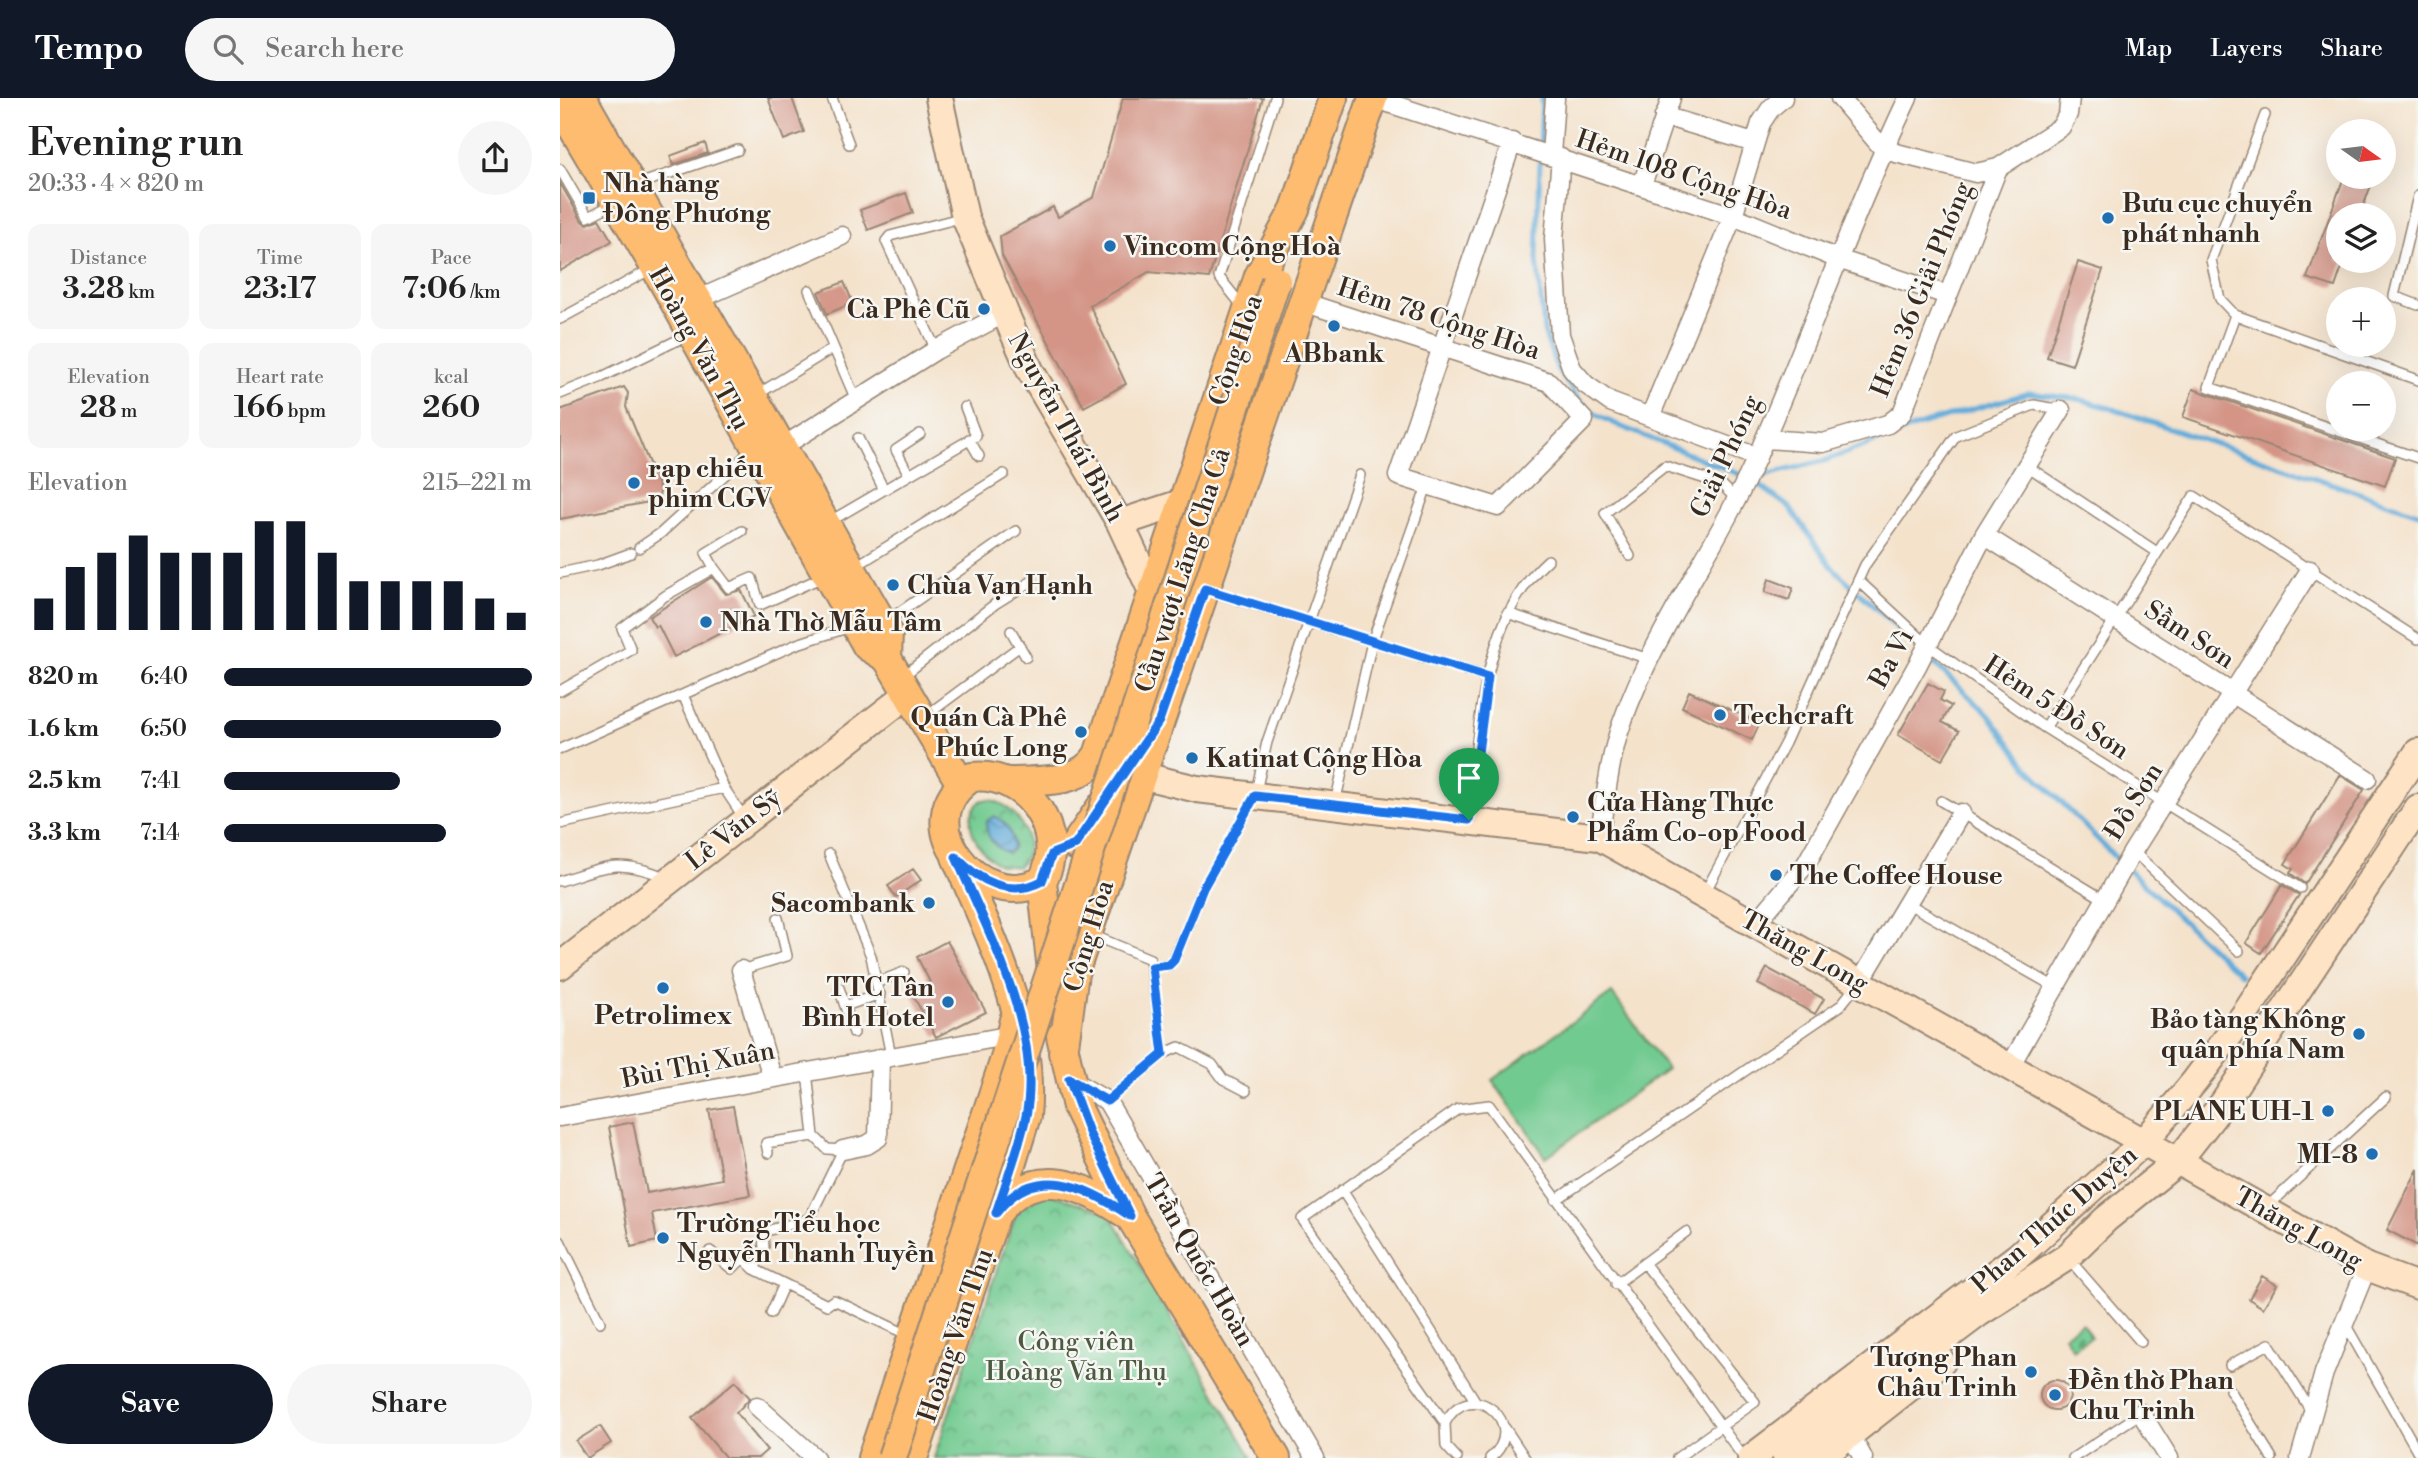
<!DOCTYPE html>
<meta charset="utf-8">
<style>
:root{--surface:#fff;--page:#f6f6f6;--text:#222;--muted:#767676;--accent:#111827}
body{margin:0;font-family:"Libre Bodoni",serif;background:var(--page);color:var(--text);height:100vh;display:flex;flex-direction:column;font-size:26px;white-space:nowrap}
*{box-sizing:border-box;margin:0}
p{font-size:23px;color:var(--muted)}
.icon{flex:none;width:38px;height:38px;fill:none;stroke:currentColor;stroke-width:2;stroke-linecap:round;stroke-linejoin:round}
.map{position:relative;flex:1;overflow:hidden}
.sheet{display:flex;flex-direction:column;background:var(--surface);width:560px}
.sheet>*{flex:none}
.needle{width:46px;rotate:104deg}
.controls{position:absolute;left:1766px;top:21px;display:grid;gap:14px}
.controls a{display:grid;place-items:center;width:70px;height:70px;border-radius:50%;background:var(--surface);box-shadow:0 7px 28px #0002;font-size:35px}
.pin{position:absolute;display:grid;place-items:center;width:60px;height:60px;color:#fff;margin:-72px -30px;border-radius:50% 50% 50% 0;rotate:-45deg;box-shadow:0 0 7px #0007}
.pin .icon{rotate:45deg}
.round{display:grid;place-items:center;flex:none;width:74px;height:74px;border-radius:37px;background:var(--page)}
.summary{display:flex;align-items:center;justify-content:space-between;height:119px;padding:0 28px}
h1{font-size:38px;font-weight:600;line-height:52px}
.metrics{display:grid;grid-template-columns:repeat(3,1fr);gap:10px;height:119px;padding:7px 28px}
.metrics div{display:grid;align-content:center;border-radius:14px;background:var(--page);text-align:center}
.metrics b{font-size:30px;font-weight:600}
.metrics small{font-size:19px;font-weight:400}
.metrics p{font-size:19px}
.chart{height:196px;padding:14px 28px}
.chart p{display:flex;justify-content:space-between}
.chart svg{width:100%;height:126px;margin-top:7px;stroke:var(--accent);stroke-width:6}
.button{display:flex;gap:14px;margin-top:auto;padding:14px 28px}
.button a{flex:1;height:80px;border-radius:42px;background:var(--accent);color:#fff;font-size:28px;font-weight:600;line-height:80px;text-align:center}
.button a+a{background:var(--page);color:var(--text)}
ul{padding:0 28px;list-style:none;font-size:23px}
li{display:grid;grid-template-columns:112px 84px 1fr;align-items:center;height:52px}
li i{height:18px;border-radius:9px;background:var(--accent)}
header{display:flex;align-items:center;gap:42px;box-sizing:border-box;height:98px;padding:0 35px;background:var(--accent);color:#fff}
header strong{font-size:33px}
nav{display:flex;gap:38px;margin-inline-start:auto;font-size:24px}
.search{width:490px;height:63px;background:var(--page);display:flex;align-items:center;gap:18px;box-sizing:border-box;padding:0 24px;border-radius:38px;color:var(--muted);font-size:26px}
main{display:flex;flex:1;min-height:0}
.map>svg:first-child{display:block}
</style>
<header>
<strong>Tempo</strong>
<div class="search"><svg class="icon" aria-label="search" viewBox="0 0 24 24"><circle cx="10" cy="10" r="6"/><path d="M15 15l6 6"/></svg>Search here</div>
<nav><a>Map</a><a>Layers</a><a>Share</a></nav>
</header>
<main>
<section class="sheet">
<div class="summary"><div><h1>Evening run</h1><p>20:33 · 4 × 820 m</p></div><a class="round"><svg class="icon" aria-label="share" viewBox="0 0 24 24"><path d="M12 15V3M7 8l5-5 5 5M5 13v7h14v-7"/></svg></a></div>
<div class="metrics">
<div><p>Distance</p><b>3.28<small> km</small></b></div>
<div><p>Time</p><b>23:17</b></div>
<div><p>Pace</p><b>7:06<small> /km</small></b></div>
</div>
<div class="metrics">
<div><p>Elevation</p><b>28<small> m</small></b></div>
<div><p>Heart rate</p><b>166<small> bpm</small></b></div>
<div><p>kcal</p><b>260</b></div>
</div>
<div class="chart"><p><span>Elevation</span>215–221 m</p>
<svg viewBox="0 0 160 44" preserveAspectRatio="none"><path d="M5 44V33M15 44V22M25 44V17M35 44V11M45 44V17M55 44V17M65 44V17M75 44V6M85 44V6M95 44V17M105 44V27M115 44V27M125 44V27M135 44V27M145 44V33M155 44V38"/></svg>
</div>
<ul>
<li><b>820 m</b>6:40<i style="width:100%"></i></li>
<li><b>1.6 km</b>6:50<i style="width:90%"></i></li>
<li><b>2.5 km</b>7:41<i style="width:57%"></i></li>
<li><b>3.3 km</b>7:14<i style="width:72%"></i></li>
</ul>
<div class="button"><a>Save</a><a>Share</a></div>
</section>
<div class="map">
<svg width="1858" height="1360" viewBox="0 0 1858 1360">
<defs>
<pattern id="cemetery-stones" width="16" height="16" patternUnits="userSpaceOnUse" patternTransform="scale(1.75)"><rect width="16" height="16" fill="#71ca90"/><path d="M2 7V4a2 2 0 0 1 4 0v3zM10 15v-3a2 2 0 0 1 4 0v3z" fill="#5ea475"/></pattern>
<pattern id="park-crowns" width="20" height="18" patternUnits="userSpaceOnUse" patternTransform="scale(1.75)"><rect width="20" height="18" fill="#71ca90"/><path d="M2 6a3 3 0 1 1 6 0M12 15a3 3 0 1 1 6 0" fill="none" stroke="#5ea475"/></pattern>
<pattern id="water-waves" width="16" height="10" patternUnits="userSpaceOnUse" patternTransform="scale(1.75)"><rect width="16" height="10" fill="#62acda"/><path d="M0 5q4-4 8 0t8 0" fill="none" stroke="#528cb0"/></pattern>
</defs>
<rect width="100%" height="100%" fill="#f6f6f2"/>
<filter id="ink" filterUnits="userSpaceOnUse"><feTurbulence type="fractalNoise" baseFrequency=".0143" numOctaves="2"/><feDisplacementMap in="SourceGraphic" scale="14" xChannelSelector="R" yChannelSelector="G"/><feConvolveMatrix kernelMatrix="1 2 1 2 8 2 1 2 1" color-interpolation-filters="sRGB"/></filter>
<filter id="wash" filterUnits="userSpaceOnUse"><feTurbulence type="fractalNoise" baseFrequency=".00686" numOctaves="4" result="noise"/><feDisplacementMap in="SourceGraphic" scale="28" xChannelSelector="R" yChannelSelector="G"/><feGaussianBlur stdDeviation="1.57" result="paint"/><feColorMatrix in="noise" values="0 0 0 0 0 0 0 0 0 0 0 0 0 0 0 0 0 1.4 0 .05"/><feComposite in="paint" operator="in"/></filter>
<g filter="url(#wash)">
<rect width="100%" height="100%" fill="#f4e2cb"/>
<!-- cemetery -->
<path fill="url(#cemetery-stones)" stroke="#567a57" stroke-width="2" d="M1522,1225L1531,1239L1513,1251L1504,1237Z"/>
<!-- park -->
<path fill="url(#park-crowns)" stroke="#567a57" stroke-width="2" d="M422,702C452,697 484,748 458,769L439,767C418,753 397,722 422,702Z
M481,1093L550,1115L692,1360H374L456,1115L466,1102Z"/>
<!-- pitch -->
<path fill="#71ca90" stroke="#567a57" stroke-width="2" d="M1052,895L1107,971L986,1059L932,982Z"/>
<!-- water -->
<path fill="url(#water-waves)" stroke="#4e6b7c" stroke-width="2" d="M434,718C447,723 453,737 453,750L448,755C435,751 424,737 427,723Z"/>
<g fill="none" stroke-linecap="round" stroke-linejoin="round">
<!-- stream -->
<path stroke="#62acda" stroke-width="5" d="M982,0L977,160L984,233L997,271L1019,302L1035,316L1062,329L1191,381L1230,410L1272,469L1429,617L1468,670L1553,757L1680,877
M1191,381L1267,362L1369,324L1469,295L1519,301L1556,312L1858,415"/>
</g>
<g id="blocks">
<!-- building -->
<path fill="#d49587" d="M208,0H232L244,34L224,42Z
M563,0H703L649,180L589,174L530,208L566,286L524,309L442,158L440,138L493,109L498,119L534,99Z
M145,45L148,55L113,67L110,58Z
M1784,79H1814L1800,117H1778V163H1784L1775,189L1747,180Z
M0,85L22,123L28,126L39,121L52,143L0,173Z
M346,95L353,115L308,132L300,112Z
M1518,164L1543,172L1512,267L1487,259Z
M284,184L293,205L267,216L258,194Z
M64,289L68,295L66,309L100,392L99,399L94,403L0,421V312Z
M1633,291L1835,360L1825,388L1623,319Z
M152,479L166,496L181,492L194,518L114,559L98,527L95,529L89,519Z
M1209,481L1233,490L1229,502L1205,494Z
M1368,585L1384,594L1380,602L1391,608L1382,624L1399,633L1382,662L1338,637Z
M1129,593L1200,625L1192,642L1122,609Z
M1780,677L1804,692L1745,786L1730,775L1733,771L1725,766Z
M353,771L361,782L336,799L328,788Z
M1722,787L1739,797L1701,855L1686,845Z
M387,843L426,914L376,939L351,894L370,884L357,859Z
M1207,870L1264,901L1255,916L1198,886Z
M173,1008L190,1097L92,1115L97,1143L71,1149L49,1029L73,1024L87,1095L162,1081L149,1012Z
M1858,1071V1148L1827,1132Z
M1702,1178L1717,1187L1703,1210L1689,1201Z
M1480 1297a15 15 0 1 1 30 0a15 15 0 1 1-30 0Z
M175,1283L190,1300L176,1315L207,1352L198,1360H166L132,1320Z
M40,1328L51,1345L27,1360L16,1343Z"/>
</g>
</g>
<g filter="url(#ink)">
<use href="#blocks" fill-opacity="0" stroke="#988674" stroke-width="2"/>
<g fill="none" stroke-linecap="round" stroke-linejoin="round">
<defs>
<path id="lane" d="M272,0L289,46
M1705,17L1651,162L1660,201L1675,217L1858,282
M0,71L28,119L55,105
M76,87L178,52
M1858,98L1834,198L1858,207
M249,192L296,302
M683,209L659,179L715,0
M1675,217L1649,289L1858,360
M0,221L93,170
M376,252L326,143L330,138L404,119
M0,296L42,279L130,236
M195,298L273,250
M298,340L323,390
M409,341L419,358
M1467,368L1597,454
M348,375L336,352L360,336
M267,425L416,338L405,309
M79,450L101,435L192,352
M1070,458L1045,415L1105,368L1161,386L1176,401
M296,468L444,376
M154,470L146,455L182,433
M0,475L38,467L71,455
M1298,482L1368,547L1485,630L1740,790
M649,493L928,579
M947,515L1089,561
M327,523L456,433
M451,533L466,559
M343,578L435,506L472,483
M0,593L71,552L62,530L105,498L154,470L169,490L192,480L200,507L265,478
M123,597L164,690L184,720
M367,617L460,548
M1485,630L1634,398L1858,541
M0,651L237,546L293,528
M1381,703L1545,802
M775,705L812,544L867,388
M909,720C919,635 920,522 988,462
M0,726L164,690
M1573,753L1679,853
M269,756L311,858L331,958
M0,783C46,768 58,760 105,779
M1144,796L1225,645L1305,467L1396,338L1474,307L1501,312
M1347,805L1495,889
M532,837L590,861L603,956
M592,869L609,867L614,862L643,790L695,698L707,644L800,377
M181,872L227,858L218,820
M318,884L344,874
M279,890L285,908
M294,935L285,908L320,896
M547,1003L603,956L619,949L652,966L663,981L686,993
M208,1055L206,1045L254,1038
M782,1092L916,1304
M996,1102L1280,908L1296,888
M1706,1110L1826,999
M0,1143L40,1224
M150,1153L172,1171L183,1160L194,1171L267,1207L274,1202L348,1237
M1508,1160L1581,1244
M1084,1165L1195,1304L1117,1360
M194,1171L204,1151L203,1134L249,1121L283,1052L267,1051L254,1038L247,974
M1056,1186L1126,1134
M211,1215L224,1186
M1784,1224L1858,1354
M1670,1267L1709,1246L1751,1313
M1670,1292L1712,1360
M885,1325L742,1121L898,1011L929,1007L1184,1360
M945,1330L965,1360
M897,1360L886,1348L885,1325C911,1275 971,1328 930,1360
M1513,1360L1581,1315"/>
<path id="street" d="M813,0L1173,118L1278,161L1387,197
M1280,0L1324,52L1416,75L1438,70L1501,29L1508,16L1510,0
M1104,18L1194,45
M991,57L995,0
M1001,60L994,141L1000,237L1012,271L1025,286L1050,304L1197,359
M1082,87L1111,0
M139,201L282,138
M743,204L989,284L1024,322L938,409L838,378L952,44
M1090,319L1173,118L1201,25L1211,10L1223,0
M1205,341L1263,345L1328,326L1342,315L1438,70
M222,349L376,252L445,215
M1424,437L1807,681
M1039,739C1046,701 1049,660 1062,625C1095,531 1156,451 1196,361C1249,241 1292,118 1348,0
M1196,825L1246,766L1358,566L1424,437L1501,312
M181,872L212,979
M1300,884L1401,715
M1450,968L1573,753L1750,472
M509,981L547,1003L755,1360
M0,1019L452,937
M283,1052L307,1047L318,1040L320,960
M197,1308L255,1360
M1581,1315L1609,1360
M1290,1336L1303,1360
M1740,1360L1764,1275L1807,1169"/>
<path id="secondary" d="M379,0L405,119L445,215L470,272L560,425L593,496
M560,425L624,404
M580,677L637,691L1039,739L1807,1169L1858,1188
M0,868L348,596
M1191,1360L1458,1158L1585,1043L1635,983L1685,916L1858,654
M1226,1360L1419,1215L1507,1159L1546,1121L1618,1063L1664,1004L1858,710
M1260,1360L1382,1264"/>
<path id="primary" d="M22,0L323,526L328,535L327,560
M0,8L95,169L307,548L327,560L401,686
M412,679C467,673 509,735 482,783C418,816 345,722 412,679Z
M451,684C482,682 520,687 538,657L699,178L735,111L773,0
M515,747L541,709
M482,783L492,873
M501,938L517,1009L570,1118L716,1360
M503,955L514,875L813,0
M438,1114C475,1064 526,1088 568,1117
M312,1360L445,961L454,922
M353,1360L436,1116L466,1018C475,924 432,842 396,759"/>
</defs>
<!-- lane casing -->
<use href="#lane" stroke="#988674" stroke-width="12"/>
<!-- street casing -->
<use href="#street" stroke="#988674" stroke-width="21"/>
<!-- secondary casing -->
<use href="#secondary" stroke="#988674" stroke-width="30"/>
<!-- primary casing -->
<use href="#primary" stroke="#988674" stroke-width="32"/>
<!-- lane -->
<use href="#lane" stroke="#fff" stroke-width="9"/>
<!-- street -->
<use href="#street" stroke="#fff" stroke-width="18"/>
<!-- secondary -->
<use href="#secondary" stroke="#fee4c5" stroke-width="26"/>
<!-- primary -->
<use href="#primary" stroke="#fdbc6f" stroke-width="28"/>
<defs>
<path id="primary-bridge" d="M332,1360L716,183"/>
</defs>
<!-- primary-bridge casing -->
<use href="#primary-bridge" stroke="#988674" stroke-width="32" stroke-linecap="butt"/>
<!-- primary-bridge -->
<use href="#primary-bridge" stroke="#fdbc6f" stroke-width="28"/>
</g>
</g>
<g fill="none" stroke-linecap="round" stroke-linejoin="round" filter="url(#ink)">
<defs>
<path id="route" d="M645,491L928,579L909,722L695,698L643,790L614,862L609,867L592,869L603,956L547,1003L509,981L530,1037L570,1118C526,1088 475,1063 436,1115C446,1084 459,1051 466,1018C483,934 428,834 396,759C419,783 450,800 482,783L492,756L515,747L599,623Z"/>
</defs>
<!-- route casing -->
<use href="#route" stroke="#fff" stroke-width="14"/>
<!-- route -->
<use href="#route" stroke="#1a73e8" stroke-width="9"/>
</g>
<!-- markers -->
<g fill="#1f6fb2" stroke="#f6f6f2" stroke-width="2.5">
<rect x="22" y="93" width="14" height="14" rx="3.5"/>
<circle cx="1548" cy="120" r="7"/>
<circle cx="550" cy="148" r="7"/>
<circle cx="424" cy="211" r="7"/>
<circle cx="774" cy="228" r="7"/>
<circle cx="74" cy="385" r="7"/>
<circle cx="333" cy="487" r="7"/>
<circle cx="146" cy="524" r="7"/>
<circle cx="1160" cy="617" r="7"/>
<circle cx="521" cy="634" r="7"/>
<circle cx="632" cy="660" r="7"/>
<circle cx="1013" cy="719" r="7"/>
<circle cx="1216" cy="777" r="7"/>
<circle cx="369" cy="805" r="7"/>
<circle cx="103" cy="890" r="7"/>
<circle cx="388" cy="904" r="7"/>
<circle cx="1799" cy="936" r="7"/>
<circle cx="1768" cy="1013" r="7"/>
<circle cx="1812" cy="1056" r="7"/>
<circle cx="103" cy="1140" r="7"/>
<circle cx="1471" cy="1274" r="7"/>
<circle cx="1495" cy="1297" r="7"/>
</g>
<g text-anchor="middle" stroke-width="5" stroke-linejoin="round" paint-order="stroke">
<!-- street labels -->
<g font-size="26" fill="#3b2a1e" stroke="#f6f6f2">
<text transform="translate(1124 76) rotate(19)" y="9">Hẻm 108 Cộng Hòa</text>
<text transform="translate(1361 191) rotate(-68)" y="9">Hẻm 36 Giải Phóng</text>
<text transform="translate(879 220) rotate(18)" y="9">Hẻm 78 Cộng Hòa</text>
<text transform="translate(140 250) rotate(61)" y="9">Hoàng Văn Thụ</text>
<text transform="translate(675 252) rotate(-71)" y="9">Cộng Hòa</text>
<text transform="translate(507 329) rotate(61)" y="9">Nguyễn Thái Bình</text>
<text transform="translate(1165 358) rotate(-65)" y="9">Giải Phóng</text>
<text transform="translate(622 472) rotate(-72)" y="9">Cầu vượt Lăng Cha Cả</text>
<text transform="translate(1630 536) rotate(33)" y="9">Sầm Sơn</text>
<text transform="translate(1331 560) rotate(-61)" y="9">Ba Vì</text>
<text transform="translate(1497 609) rotate(33)" y="9">Hẻm 5 Đồ Sơn</text>
<text transform="translate(1573 703) rotate(-58)" y="9">Đồ Sơn</text>
<text transform="translate(173 731) rotate(-38)" y="9">Lê Văn Sỹ</text>
<text transform="translate(528 838) rotate(-73)" y="9">Cộng Hòa</text>
<text transform="translate(1245 853) rotate(29)" y="9">Thăng Long</text>
<text transform="translate(138 966) rotate(-11)" y="9">Bùi Thị Xuân</text>
<text transform="translate(1494 1121) rotate(-41)" y="9">Phan Thúc Duyện</text>
<text transform="translate(1739 1130) rotate(29)" y="9">Thăng Long</text>
<text transform="translate(640 1162) rotate(60)" y="9">Trần Quốc Hoàn</text>
<text transform="translate(395 1237) rotate(-71)" y="9">Hoàng Văn Thụ</text>
</g>
<!-- poi labels -->
<g font-size="26" font-weight="bold" fill="#3b2a1e" stroke="#f6f6f2" text-anchor="start">
<text x="43" y="94">Nhà hàng<tspan x="43" dy="30">Đông Phương</tspan></text>
<text x="1562" y="114">Bưu cục chuyển<tspan x="1562" dy="30">phát nhanh</tspan></text>
<text x="564" y="157">Vincom Cộng Hoà</text>
<text x="410" y="220" text-anchor="end">Cà Phê Cũ</text>
<text x="774" y="264" text-anchor="middle">ABbank</text>
<text x="88" y="379">rạp chiếu<tspan x="88" dy="30">phim CGV</tspan></text>
<text x="347" y="496">Chùa Vạn Hạnh</text>
<text x="160" y="533">Nhà Thờ Mẫu Tâm</text>
<text x="1174" y="626">Techcraft</text>
<text x="507" y="628" text-anchor="end">Quán Cà Phê<tspan x="507" dy="30">Phúc Long</tspan></text>
<text x="646" y="669">Katinat Cộng Hòa</text>
<text x="1027" y="713">Cửa Hàng Thực<tspan x="1027" dy="30">Phẩm Co-op Food</tspan></text>
<text x="1230" y="786">The Coffee House</text>
<text x="355" y="814" text-anchor="end">Sacombank</text>
<text x="374" y="898" text-anchor="end">TTC Tân<tspan x="374" dy="30">Bình Hotel</tspan></text>
<text x="103" y="926" text-anchor="middle">Petrolimex</text>
<text x="1785" y="930" text-anchor="end">Bảo tàng Không<tspan x="1785" dy="30">quân phía Nam</tspan></text>
<text x="1754" y="1022" text-anchor="end">PLANE UH-1</text>
<text x="1798" y="1065" text-anchor="end">MI-8</text>
<text x="117" y="1134">Trường Tiểu học<tspan x="117" dy="30">Nguyễn Thanh Tuyền</tspan></text>
<text x="1457" y="1268" text-anchor="end">Tượng Phan<tspan x="1457" dy="30">Châu Trinh</tspan></text>
<text x="1509" y="1291">Đền thờ Phan<tspan x="1509" dy="30">Chu Trinh</tspan></text>
</g>
<!-- park labels -->
<g font-size="26" fill="#4b5a40" stroke="#f6f6f2">
<text x="516" y="1252">Công viên<tspan x="516" dy="30">Hoàng Văn Thụ</tspan></text>
</g>
</g>
</svg>
<div class="controls">
<a><svg class="needle" viewBox="-14 -14 28 28"><path d="M0-13l5 13h-10z" fill="#e53935"/><path d="M0 13l5-13h-10z" fill="#767676"/></svg></a>
<a><svg class="icon" aria-label="layers" viewBox="0 0 24 24"><path d="M12 4l9 5-9 5-9-5zM3 14l9 5 9-5"/></svg></a>
<a>+</a>
<a>−</a>
</div>
<div class="pin" style="left:909px;top:722px;background:#1e9e55"><svg class="icon" aria-label="arrive" viewBox="0 0 24 24"><path d="M6 21V4h12l-3 4 3 4H6"/></svg></div>
</div>
</main>
